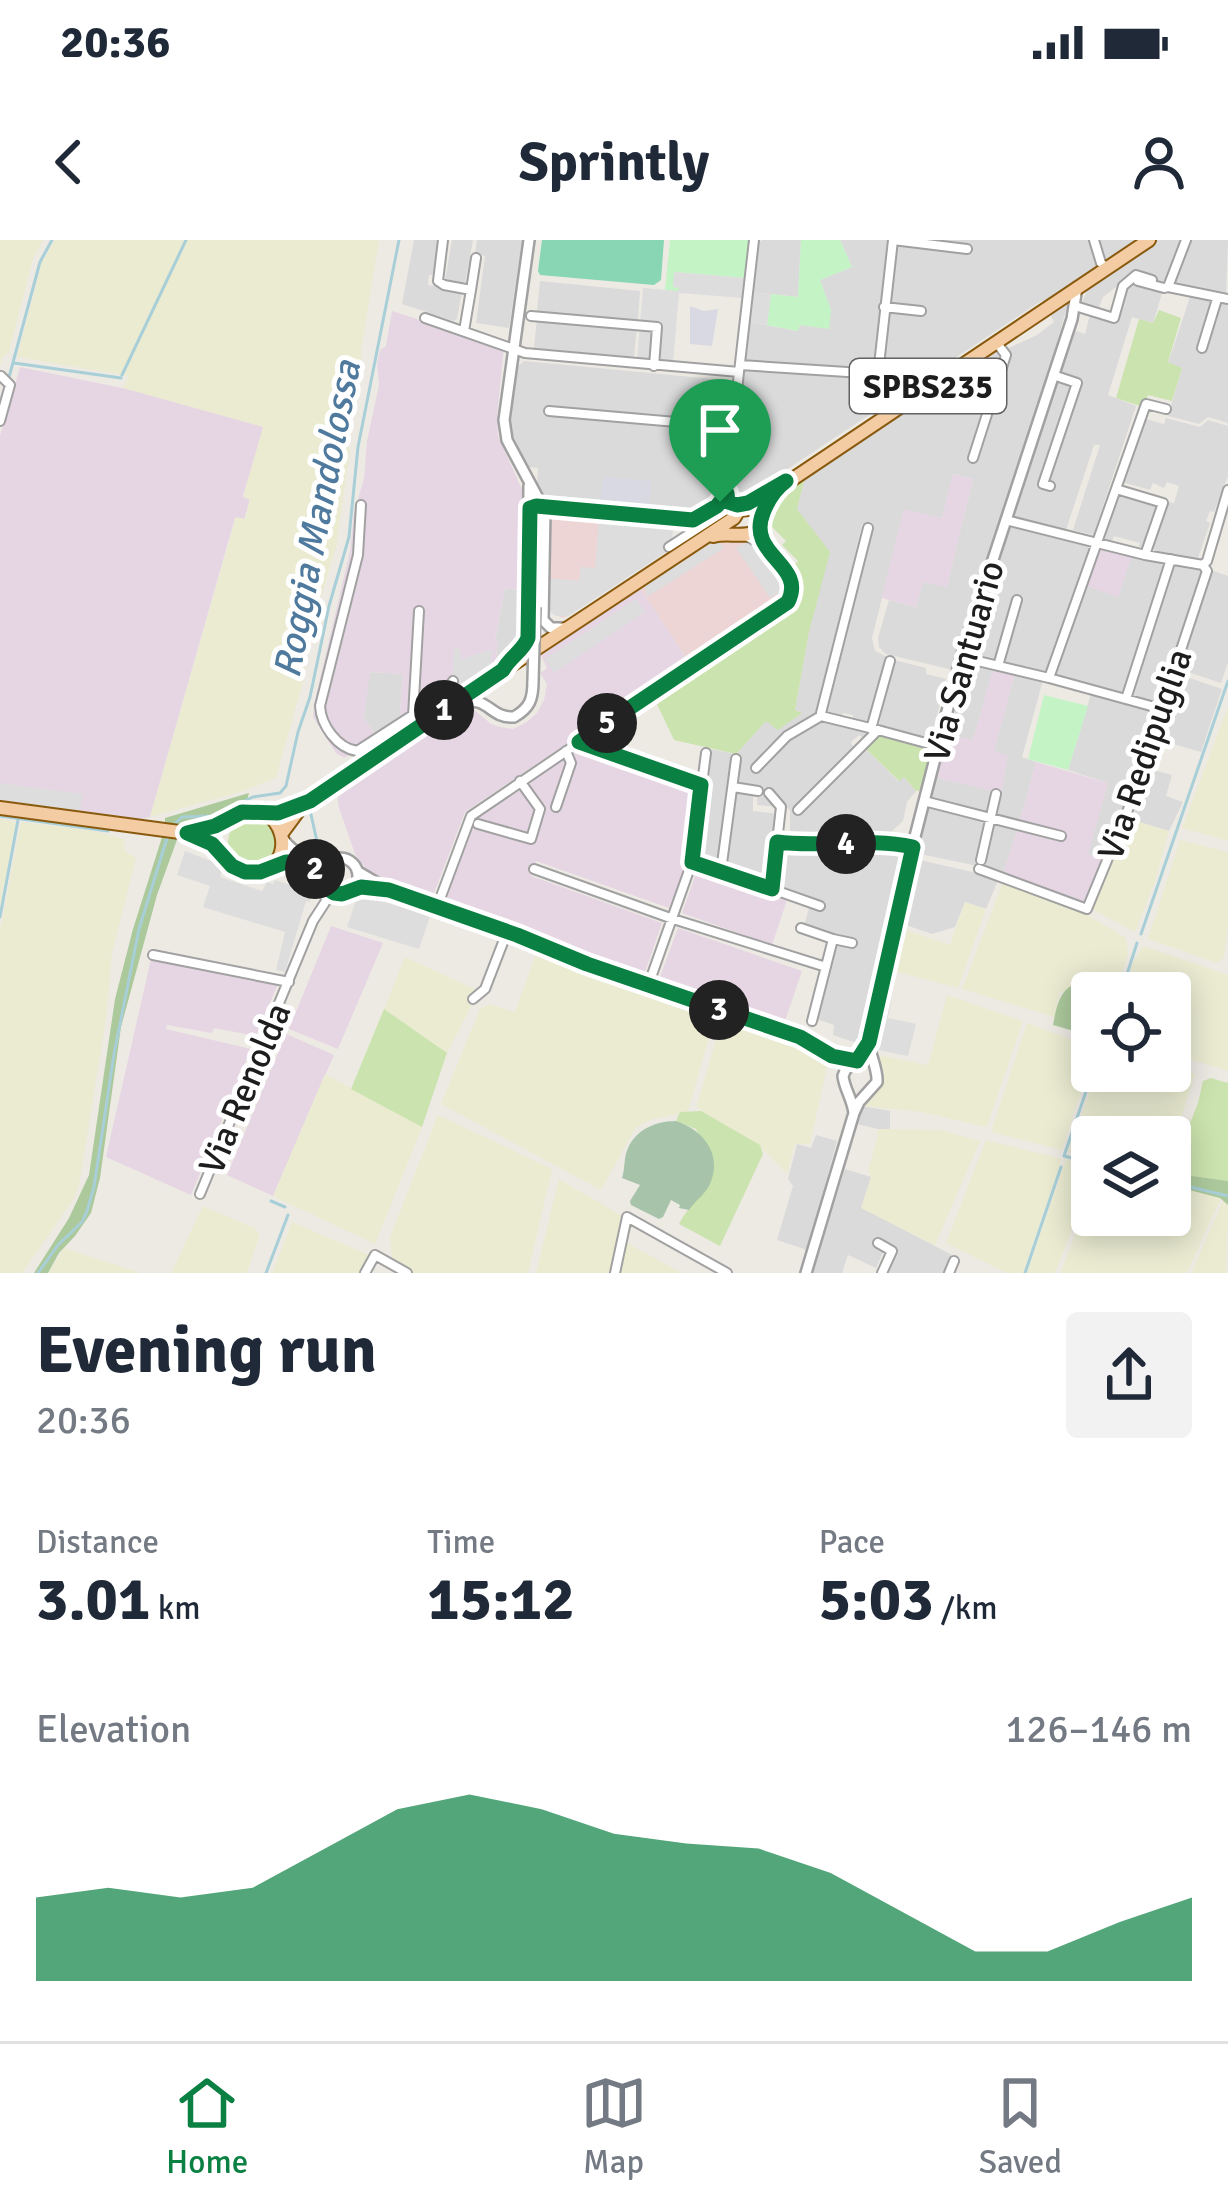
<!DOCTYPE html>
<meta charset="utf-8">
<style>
:root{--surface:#fff;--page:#f2f2f3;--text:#1f2937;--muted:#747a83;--line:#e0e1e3;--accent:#0b8043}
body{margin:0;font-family:Signika,sans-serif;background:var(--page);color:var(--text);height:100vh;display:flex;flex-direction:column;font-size:45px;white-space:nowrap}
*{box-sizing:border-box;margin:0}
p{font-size:39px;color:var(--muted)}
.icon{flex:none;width:66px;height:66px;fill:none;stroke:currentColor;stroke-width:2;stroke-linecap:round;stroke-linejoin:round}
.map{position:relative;height:1033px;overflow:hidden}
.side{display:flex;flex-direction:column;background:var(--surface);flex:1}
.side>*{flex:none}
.buttons{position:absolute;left:1071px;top:732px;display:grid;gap:24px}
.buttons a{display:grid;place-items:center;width:120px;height:120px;border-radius:12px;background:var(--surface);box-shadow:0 6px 30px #0003;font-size:60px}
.pin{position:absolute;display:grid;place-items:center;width:102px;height:102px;color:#fff;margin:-123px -51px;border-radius:50% 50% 50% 0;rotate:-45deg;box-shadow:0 0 12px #0007}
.pin .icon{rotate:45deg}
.km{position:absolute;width:60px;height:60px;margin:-30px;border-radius:50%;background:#222;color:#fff;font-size:33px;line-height:60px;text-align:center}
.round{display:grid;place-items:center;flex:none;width:126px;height:126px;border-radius:12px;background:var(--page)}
.headline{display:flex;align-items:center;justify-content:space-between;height:204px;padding:0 36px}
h1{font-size:66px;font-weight:700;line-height:90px}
.figures{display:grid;grid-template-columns:repeat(3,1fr);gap:18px;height:204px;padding:12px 36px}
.figures div{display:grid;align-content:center}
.figures b{font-size:60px;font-weight:700}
.figures small{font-size:33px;font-weight:400}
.figures p{font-size:33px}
.chart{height:336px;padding:24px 36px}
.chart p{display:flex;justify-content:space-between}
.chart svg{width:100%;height:216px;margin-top:12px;fill:var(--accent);opacity:.7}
.status{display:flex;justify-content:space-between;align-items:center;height:84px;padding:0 60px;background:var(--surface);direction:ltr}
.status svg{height:33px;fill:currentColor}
header{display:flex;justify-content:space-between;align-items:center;height:156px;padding:0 36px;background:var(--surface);font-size:54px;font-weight:700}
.menu{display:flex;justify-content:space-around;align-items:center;height:168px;border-top:3px solid var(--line);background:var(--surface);font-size:33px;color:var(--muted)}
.menu a{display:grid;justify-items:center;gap:6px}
.menu .active{color:var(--accent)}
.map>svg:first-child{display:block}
</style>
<div class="status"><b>20:36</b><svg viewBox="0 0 49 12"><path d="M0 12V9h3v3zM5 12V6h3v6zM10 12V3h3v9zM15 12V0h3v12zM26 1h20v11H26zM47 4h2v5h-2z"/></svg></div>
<header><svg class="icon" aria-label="back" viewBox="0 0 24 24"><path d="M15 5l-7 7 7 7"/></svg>Sprintly<svg class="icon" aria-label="person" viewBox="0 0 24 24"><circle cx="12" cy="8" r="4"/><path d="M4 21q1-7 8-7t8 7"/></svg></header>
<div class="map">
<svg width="1228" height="1033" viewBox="0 0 1228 1033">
<rect width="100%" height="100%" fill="#edeae4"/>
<!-- residential -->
<path fill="#dbdada" d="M414,0H439L433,35H429L428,45L462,51L457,79L454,81L402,64Z
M452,0H473L465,44L445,40Z
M477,0H522L509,88L476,83L485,16L475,14Z
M762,0H801L798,57L753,52L759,2Z
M840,0H888L873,131L745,122L750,82L797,91L799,85L831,70L819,40L852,27Z
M897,0H1144L1048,61H1041L741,260L731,258L745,128L882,136Z
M1155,0H1184L1166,45L1156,42L1157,37L1136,32L1103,57L1098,70L1081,66L1089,45Z
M1190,0H1228L1226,57L1172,44Z
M540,41L640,51L638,80L537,71Z
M1134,42L1163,50L1153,83L1132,77L1108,155L1136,166L1096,287L1099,289L1097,296L1073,290L1100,205H1094L1066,290L1011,278L1057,139L1073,144L1041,245L1052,249L1054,245L1048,242L1081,141L1059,134L1073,90L1085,94L1090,74L1115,80L1127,46L1132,47Z
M1191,54L1228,62V183L1208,177L1199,184L1168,176L1182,128L1168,123Z
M1068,63L1051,123L1054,125L953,430L886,414L879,407L878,398L889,360L916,367L923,341L947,346L973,239L954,234L942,278L904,270L872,398L875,411L887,417L870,483L853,479V475L843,473L841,477L827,473L874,287L862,284L816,476L759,523L764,529L790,500L823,480L868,491L863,498L859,495L851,502L854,509L796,565L802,571L865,508L898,541L903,536L916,551L907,562L903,581L891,592V596H877L871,600L805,602V599L790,596V571L780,559L778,567L757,565L758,549L739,546L741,521L734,517L720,627L698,618L710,509L736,514L766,480L801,472L795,470L809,392L797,269L806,234L999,111L1001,121L971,221L977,222L1009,108L1037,95L1054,82L1050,74Z
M537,78L637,87L634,117L534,108Z
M524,121L724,140L715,264L697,276L683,275L674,283L551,272L537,247L538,228L528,227L511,191L510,171L516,128Z
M1166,178L1200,187L1208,180L1228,186V236L1214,272L1210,271L1206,281L1210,283L1197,321L1155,312L1152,305L1167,262L1174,263L1179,246L1167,242L1164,248L1153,243L1150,250L1122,242L1146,179L1164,184Z
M1120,254L1154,264L1157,270L1145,305L1138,308L1140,303L1114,296L1112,301L1106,300L1105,295Z
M1010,283L1090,304L1048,434L1002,424L1022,356L1018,354L995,422L967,415Z
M1132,315L1167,323L1123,454L1055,437L1084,345Z
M1173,324L1203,330L1161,466L1130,457Z
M1211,330L1228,336V422L1221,443L1179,429Z
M505,348L524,351L522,398L515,409L495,423L498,402L495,401Z
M894,420L926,428V434L946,439L933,491L937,493L934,500L879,485Z
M965,422L993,429L973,501L946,494Z
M369,432L403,434L400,472L403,481L378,498L364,479Z
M1015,434L1043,440L1022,517L1036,522L1020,581L994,575L1001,553L993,512Z
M1178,434L1222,449L1201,512L1156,499Z
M1091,454L1158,471L1105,620L1087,614L1108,543L1068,530Z
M1146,528L1172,535L1166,556L1183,562L1169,591L1129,579Z
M933,537L994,551L989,574L929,559Z
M737,553L753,555V571L779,574L770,642L727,629Z
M926,565L988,581L978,626L915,613Z
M994,583L1018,588L1003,634L984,626Z
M874,605L909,609L865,806L833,795L834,785L817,779L836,701V697L804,685L810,665L822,668L823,663L776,648L784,606Z
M915,619L999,638L986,669L965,662L955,687L932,694L897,682Z
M862,866L890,871V889H878L857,884Z
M816,895L837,901L807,1010L777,1000L793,946L788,939L797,904L811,908Z
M845,929L871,937L862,968L952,1015L944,1033H885L896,1009L876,999L874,1003L884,1010L876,1028L848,1015L842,1033H813Z"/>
<!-- commercial -->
<path fill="#edd4d5" d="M551,272L674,283L568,376L562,378L549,371L548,366Z
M728,298L756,307L787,344L786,355L767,371L689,422L640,348L670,325L677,326L718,299Z"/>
<!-- industrial -->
<path fill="#e6d6e4" d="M392,71L504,107L497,175L498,196L525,256L524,351L505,348L495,400L498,402L495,423L456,448L452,439L403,481L400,472L403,434L370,432L364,478L378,498L344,518L336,513L313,477L314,464L350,311L354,272L364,239L367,201L379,145L377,123L380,110L386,106Z
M20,127L151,154L264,187L243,256L250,259L244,280L235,278L150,577L142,579L0,560V196Z
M953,234L973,239L947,347L923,342L916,367L882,358L904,269L942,278Z
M1097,306L1132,315L1118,357L1084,345Z
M640,348L689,422L465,572L431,661L379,641L369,633L355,614L338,565V555L344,548L462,470L472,468L491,484L500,487L513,489L527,482L537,473L544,460L547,444L540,433L547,428L541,415Z
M993,429L1015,434L994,511L1008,516L1001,553L933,537L946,494L973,500Z
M579,507L696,549L686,626L669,668L536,621L531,636L662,683L643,738L592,721L514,686L445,663L470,585L475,576Z
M1036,522L1108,543L1088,614L1105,620L1087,666L1003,634L1018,588L1065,599L1066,592L1020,581Z
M698,628L788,657L772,705L682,673Z
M331,686L383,703L338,809L289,789Z
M678,688L802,731L783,787L658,742Z
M151,719L278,744L256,796L214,788L212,793L167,785L166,789L251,809L191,955L106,917Z
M286,794L334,815L273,956L227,935Z"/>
<!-- farmland -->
<path fill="#eaebd1" d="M0,0H43L33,19L9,112L2,118L0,128Z
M55,0H379L361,111V139L350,168L346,191L350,211L336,307L319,363L306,419L304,438L276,538L237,553L150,577L236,277L245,279L250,260L243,257L263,187L123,148L129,136L17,117L42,22Z
M1228,467V601L1182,588Z
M0,579L16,582L0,668Z
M1129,579L1169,591L1155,641L1135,692L1092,669Z
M21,582L93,591L124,599L125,611L136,618L112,713L106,780L79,945L73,960L22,1033H0V690Z
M1180,600L1228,612V686L1224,716L1217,723L1148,699Z
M1003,642L1089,676L1126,698L1128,715L1121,736L1117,741L1090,740L1060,753L1055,777L962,749Z
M965,662L986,669L958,748L897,732L906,690L950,705Z
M1143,706L1228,735V831L1170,813V753H1157L1153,748L1129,742L1132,724Z
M537,711L715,776L688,872L653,879L636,887L601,950L441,864L480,769L489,764L515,772Z
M405,717L479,751L447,813L384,769Z
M947,755L1023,781L987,887L916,871L862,866L879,845L872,819L878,815L928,825Z
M722,779L800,806L828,822L810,904H795L787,934L759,905L701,871L697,865Z
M1027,783L1075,801L1092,802V819L1062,910L991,892Z
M1170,826L1195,834L1170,914V897H1092V918L1068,912L1097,831H1170Z
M325,834L422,887L375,1004L273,956Z
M438,875L552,929L528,1033H410L392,1019L390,997Z
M878,889L941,890L980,901L935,1005L861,968L871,937L868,930L878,896Z
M986,900L1062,919L1023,1033H1007L946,1003Z
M1066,919L1092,926V939L1055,1033H1027Z
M559,939L622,976L620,999L610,1033H536Z
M1170,945L1221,958L1187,1033H1060L1092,954V975H1170Z
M1223,961L1228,965L1226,1033H1191Z
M203,966L254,988L260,994L247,1033H171Z
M292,982L369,1015L363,1033H272Z
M625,1002L682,1033H620Z
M64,1008L141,1033H48Z"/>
<!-- grass -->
<path fill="#cbe3ae" d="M1159,70L1181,78L1168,122L1182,128L1172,161L1148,155L1143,167L1116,158L1139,79L1153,83Z
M806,234L797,269L830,312L809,392L795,470L802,473L778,490L766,481L736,514L674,500L655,460L794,363L798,347L791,328L798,321L782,305L786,301L770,285L762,293C766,262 782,251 806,234Z
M880,493L933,508L923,550L916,551L904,537L899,541L865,508Z
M228 602a24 24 0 1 1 48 0a24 24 0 1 1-48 0Z
M384,769L447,813L422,887L351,849Z
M1211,838L1228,843V941L1178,934L1172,928L1198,863L1203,841Z
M701,871L760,905L763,914L720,1006L679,984C690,963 707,953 713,931L696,889L676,881L680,872Z"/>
<!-- forest -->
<path fill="#acc99c" d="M249,553L246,565C213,577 205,589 165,585V578Z
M163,594L178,597L157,655L121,787L100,938L91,973L75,996L59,1013L48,1033H34L69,978L89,935L115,759L133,689Z
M1090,740L1129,742L1154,748L1157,753H1092V796L1053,785C1058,759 1062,743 1090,740Z
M1172,928L1178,934L1228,941V965L1220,958L1170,945Z"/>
<!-- cemetery -->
<path fill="#a7c4aa" d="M676,881C704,890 724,916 709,946C704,955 695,961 689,970L679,968L680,965L671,960L663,977L659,979L631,965L630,961L640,945L622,938C624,932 624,926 625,919C629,893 652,881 676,881Z"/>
<!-- park -->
<path fill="#c4f4c6" d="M670,0H749L745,38L675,32L673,47L679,48V52L665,50Z
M801,0H840L852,27L820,40L831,70L829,89L800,85L798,91L767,85L771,54L798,57Z
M1044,455L1088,466L1068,530L1028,519Z"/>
<!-- pitch -->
<path fill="#89d6b4" d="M542,0H664L661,40L654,45L540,35L538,31Z"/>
<!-- parking -->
<path fill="#ddd" d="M674,32L745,38L743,58L679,53L673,123L637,120L643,48L678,51L679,48L673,47Z
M753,52L771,54L767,85L750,82Z
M599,277L674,283L671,309L568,376H556L549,371V338L579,341L581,327L595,328Z
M713,302L720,303L724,308L647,357L644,342L670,325L677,326Z
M746,302L756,307L782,334L788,347L770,358L736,308Z
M636,359L645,372L554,433L545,419Z
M454,408L460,409L461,419L493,409L490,427L456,448L453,433Z
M0,543L83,554L80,571L0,560Z
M185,611L216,623V626L222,629L220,637L262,651L267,642L273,644L275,640L309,651L310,662L306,661L285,732L276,730L285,692L203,667L210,646L177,635Z
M358,654L430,676L419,709L347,687Z
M888,743L894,746L888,778L916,784L908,816L874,809Z"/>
<!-- plaza -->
<path fill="#d8d9e3" d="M690,66L704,71L718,69L712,106L690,104Z
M603,237L651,241L649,270L600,266Z"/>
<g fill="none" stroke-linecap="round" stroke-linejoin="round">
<!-- stream -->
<path stroke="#a8cfd7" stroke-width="3" d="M14,123L121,138
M122,135L186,0
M8,141L40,22L52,0
M310,570L320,615
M0,576L108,591
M175,584L182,577L212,576L253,557L280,553L286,546L298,492L310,457L329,366L349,297L358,207L399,0
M0,677L18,580
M1141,694L1228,441
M1121,753L1137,703
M1092,923L1064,916L1093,831
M1170,942L1228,956
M271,961L285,967
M38,1033L58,1005L82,982L87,971L94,947L114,814L139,689L167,598
M266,1033L288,975
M1025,1033L1061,927"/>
<defs>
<path id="minor" d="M443,0L438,41L444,45L471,50L464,91
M1094,0L1101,23L1106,27
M1186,0L1168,47L1228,59
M1138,41L1164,48L1168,47
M471,50L476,18
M1075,66L1114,78L1123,46L1136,35L1152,40
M884,67L921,71
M531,76L657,87L654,126
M425,78L525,113L739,132L754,0
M1202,108L1217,59
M740,125L878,134L893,0L967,9
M549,171L734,187
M0,181L10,145L1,136
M973,218L1006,115L996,102
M1050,246L1043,244L1077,143L1053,135
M1116,249L1163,263L1145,315
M726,257L739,132
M361,265L358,315L320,466C321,485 337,508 357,511L442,456L453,441
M544,267L693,280L717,266L726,253
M1006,280L1145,315L1203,325
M669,307L731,267L739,265
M961,417L1049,438L1146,164L1166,169
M998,426L1017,360
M1049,438L1162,469
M1126,459L1171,319
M413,476L419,371
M871,489L890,421
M878,490L937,506
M580,502L701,545
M756,528L787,496L821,476
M733,547L758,551
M769,553L781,567L777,602C822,608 868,597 912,606
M924,561L1061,596
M556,567L571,523L566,511
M798,570L878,490L821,476V473L868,288
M478,584L531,599L540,569L520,541
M981,620L996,554
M692,622L721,631L736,519
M534,629L673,679L826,727
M979,629L1087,669L1129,567L1207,331L1203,325L1207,321L1228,250
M721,631L820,666
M772,649L777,602
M437,667L471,576L787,361C800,335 769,306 746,296
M801,688L833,699L812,781
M833,699L852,703
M153,715L289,742
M648,746L692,622L706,513
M473,759L485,749L507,692
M200,954L313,681L326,661L338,654
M878,1003L892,1011L882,1033
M365,1033L375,1015L407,1033
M615,1033L627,977L727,1033
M949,1033L954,1021"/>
<path id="tertiary" d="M529,0L504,180L507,200L545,271L543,380L551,388H565
M535,264L538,280L535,325
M503,430C510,417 523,411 528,398L529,246
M459,462C491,456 488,478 514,477C530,468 533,459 533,441
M284,600C295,616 311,618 329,620
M322 636a18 18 0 1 1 36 0a18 18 0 1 1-36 0Z
M273,625L302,622L321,635
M357,631L389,650L517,695L587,725L799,797L832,816L853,822
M854,873C852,858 844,848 843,836C847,822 860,820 867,807
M806,1033L854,873L859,862L877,842C878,829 870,816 869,802L910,616L961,417L1072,79L1077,47"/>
<path id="primary" d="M713,296C727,292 743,298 755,292L773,253
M0,568L187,593C196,596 206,599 214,605C225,614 230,627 244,631C281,642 296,596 267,574
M188,592L216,586L242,572L278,573L299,566
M282,593L299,570L356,528L734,278L739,270L748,269L1149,0"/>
</defs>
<!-- minor casing -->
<use href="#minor" stroke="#a1a1a1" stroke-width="12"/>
<!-- tertiary casing -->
<use href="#tertiary" stroke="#a1a1a1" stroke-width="14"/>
<!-- primary casing -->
<use href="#primary" stroke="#895a0d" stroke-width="16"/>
<!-- minor -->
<use href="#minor" stroke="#fff" stroke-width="8"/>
<!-- tertiary -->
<use href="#tertiary" stroke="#fff" stroke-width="9"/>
<!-- primary -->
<use href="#primary" stroke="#f3cca3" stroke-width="12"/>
<defs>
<path id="tertiary-bridge" d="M533,441L535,367"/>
</defs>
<!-- tertiary-bridge casing -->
<use href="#tertiary-bridge" stroke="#a1a1a1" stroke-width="14" stroke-linecap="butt"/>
<!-- tertiary-bridge -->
<use href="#tertiary-bridge" stroke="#fff" stroke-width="9"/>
</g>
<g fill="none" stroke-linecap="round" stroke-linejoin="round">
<defs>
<path id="route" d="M786,241C775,249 768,260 763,273C746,316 807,324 788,362L579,502L701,545L692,622L772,649L777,602C822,608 868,597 913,607L869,802L857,821L832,816L800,797L587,724L517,695L389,650L361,647L342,654L334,653L325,647L321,635L315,629L302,622H286L260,632H245L232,626L212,604L187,593L215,586L242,572L278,573L310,561L503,430C510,417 523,411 528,398L530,268L536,266L693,280L717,266L727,253L728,262L737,265L748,263Z"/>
</defs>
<!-- route casing -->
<use href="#route" stroke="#fff" stroke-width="24"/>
<!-- route -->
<use href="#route" stroke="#0b8043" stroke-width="15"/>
</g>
<g text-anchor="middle" stroke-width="10" stroke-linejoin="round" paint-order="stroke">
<!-- shield labels -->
<rect fill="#fff" stroke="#616161" stroke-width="3" x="850" y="119" width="156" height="54" rx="9"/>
<g font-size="33" font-weight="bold" fill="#1d1d1d">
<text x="928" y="158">SPBS235</text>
</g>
<!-- street labels -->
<g font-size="36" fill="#1d1d1d" stroke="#fff">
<text transform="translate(963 421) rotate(-74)" y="13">Via Santuario</text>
<text transform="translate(1144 514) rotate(-71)" y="13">Via Redipuglia</text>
<text transform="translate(244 848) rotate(-67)" y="13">Via Renolda</text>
</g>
<!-- water labels -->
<g font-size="39" font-style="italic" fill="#4f7a9d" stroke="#fff">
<text transform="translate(316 279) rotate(-79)" y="14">Roggia Mandolossa</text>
</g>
</g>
</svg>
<div class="buttons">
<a><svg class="icon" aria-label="locate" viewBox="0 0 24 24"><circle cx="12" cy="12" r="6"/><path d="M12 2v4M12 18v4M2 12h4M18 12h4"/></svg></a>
<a><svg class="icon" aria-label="layers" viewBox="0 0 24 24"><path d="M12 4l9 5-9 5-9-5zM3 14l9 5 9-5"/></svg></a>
</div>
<div class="pin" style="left:720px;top:262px;background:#1e9e55"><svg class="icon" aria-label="arrive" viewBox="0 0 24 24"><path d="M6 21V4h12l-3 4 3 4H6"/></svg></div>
<b class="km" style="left:444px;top:470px">1</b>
<b class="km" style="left:315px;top:629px">2</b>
<b class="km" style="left:719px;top:770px">3</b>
<b class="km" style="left:846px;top:604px">4</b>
<b class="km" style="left:607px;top:483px">5</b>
</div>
<section class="side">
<div class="headline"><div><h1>Evening run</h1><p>20:36</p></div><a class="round"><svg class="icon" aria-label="share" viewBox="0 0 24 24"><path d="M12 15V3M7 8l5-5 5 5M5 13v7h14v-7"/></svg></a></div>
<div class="figures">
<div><p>Distance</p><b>3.01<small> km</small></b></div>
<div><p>Time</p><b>15:12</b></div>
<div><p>Pace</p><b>5:03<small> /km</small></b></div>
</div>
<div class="chart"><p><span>Elevation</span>126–146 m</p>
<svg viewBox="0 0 160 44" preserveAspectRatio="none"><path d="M0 44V27L10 25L20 27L30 25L40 17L50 9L60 6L70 9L80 14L90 16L100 17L110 22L120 30L130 38L140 38L150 32L160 27V44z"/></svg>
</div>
</section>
<nav class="menu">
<a class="active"><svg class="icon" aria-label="home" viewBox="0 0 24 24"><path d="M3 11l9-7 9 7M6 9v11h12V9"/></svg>Home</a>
<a><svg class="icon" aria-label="map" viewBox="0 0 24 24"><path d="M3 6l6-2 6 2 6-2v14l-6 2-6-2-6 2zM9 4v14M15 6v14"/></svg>Map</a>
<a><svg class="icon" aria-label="saved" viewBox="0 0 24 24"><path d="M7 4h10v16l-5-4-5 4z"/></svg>Saved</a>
</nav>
